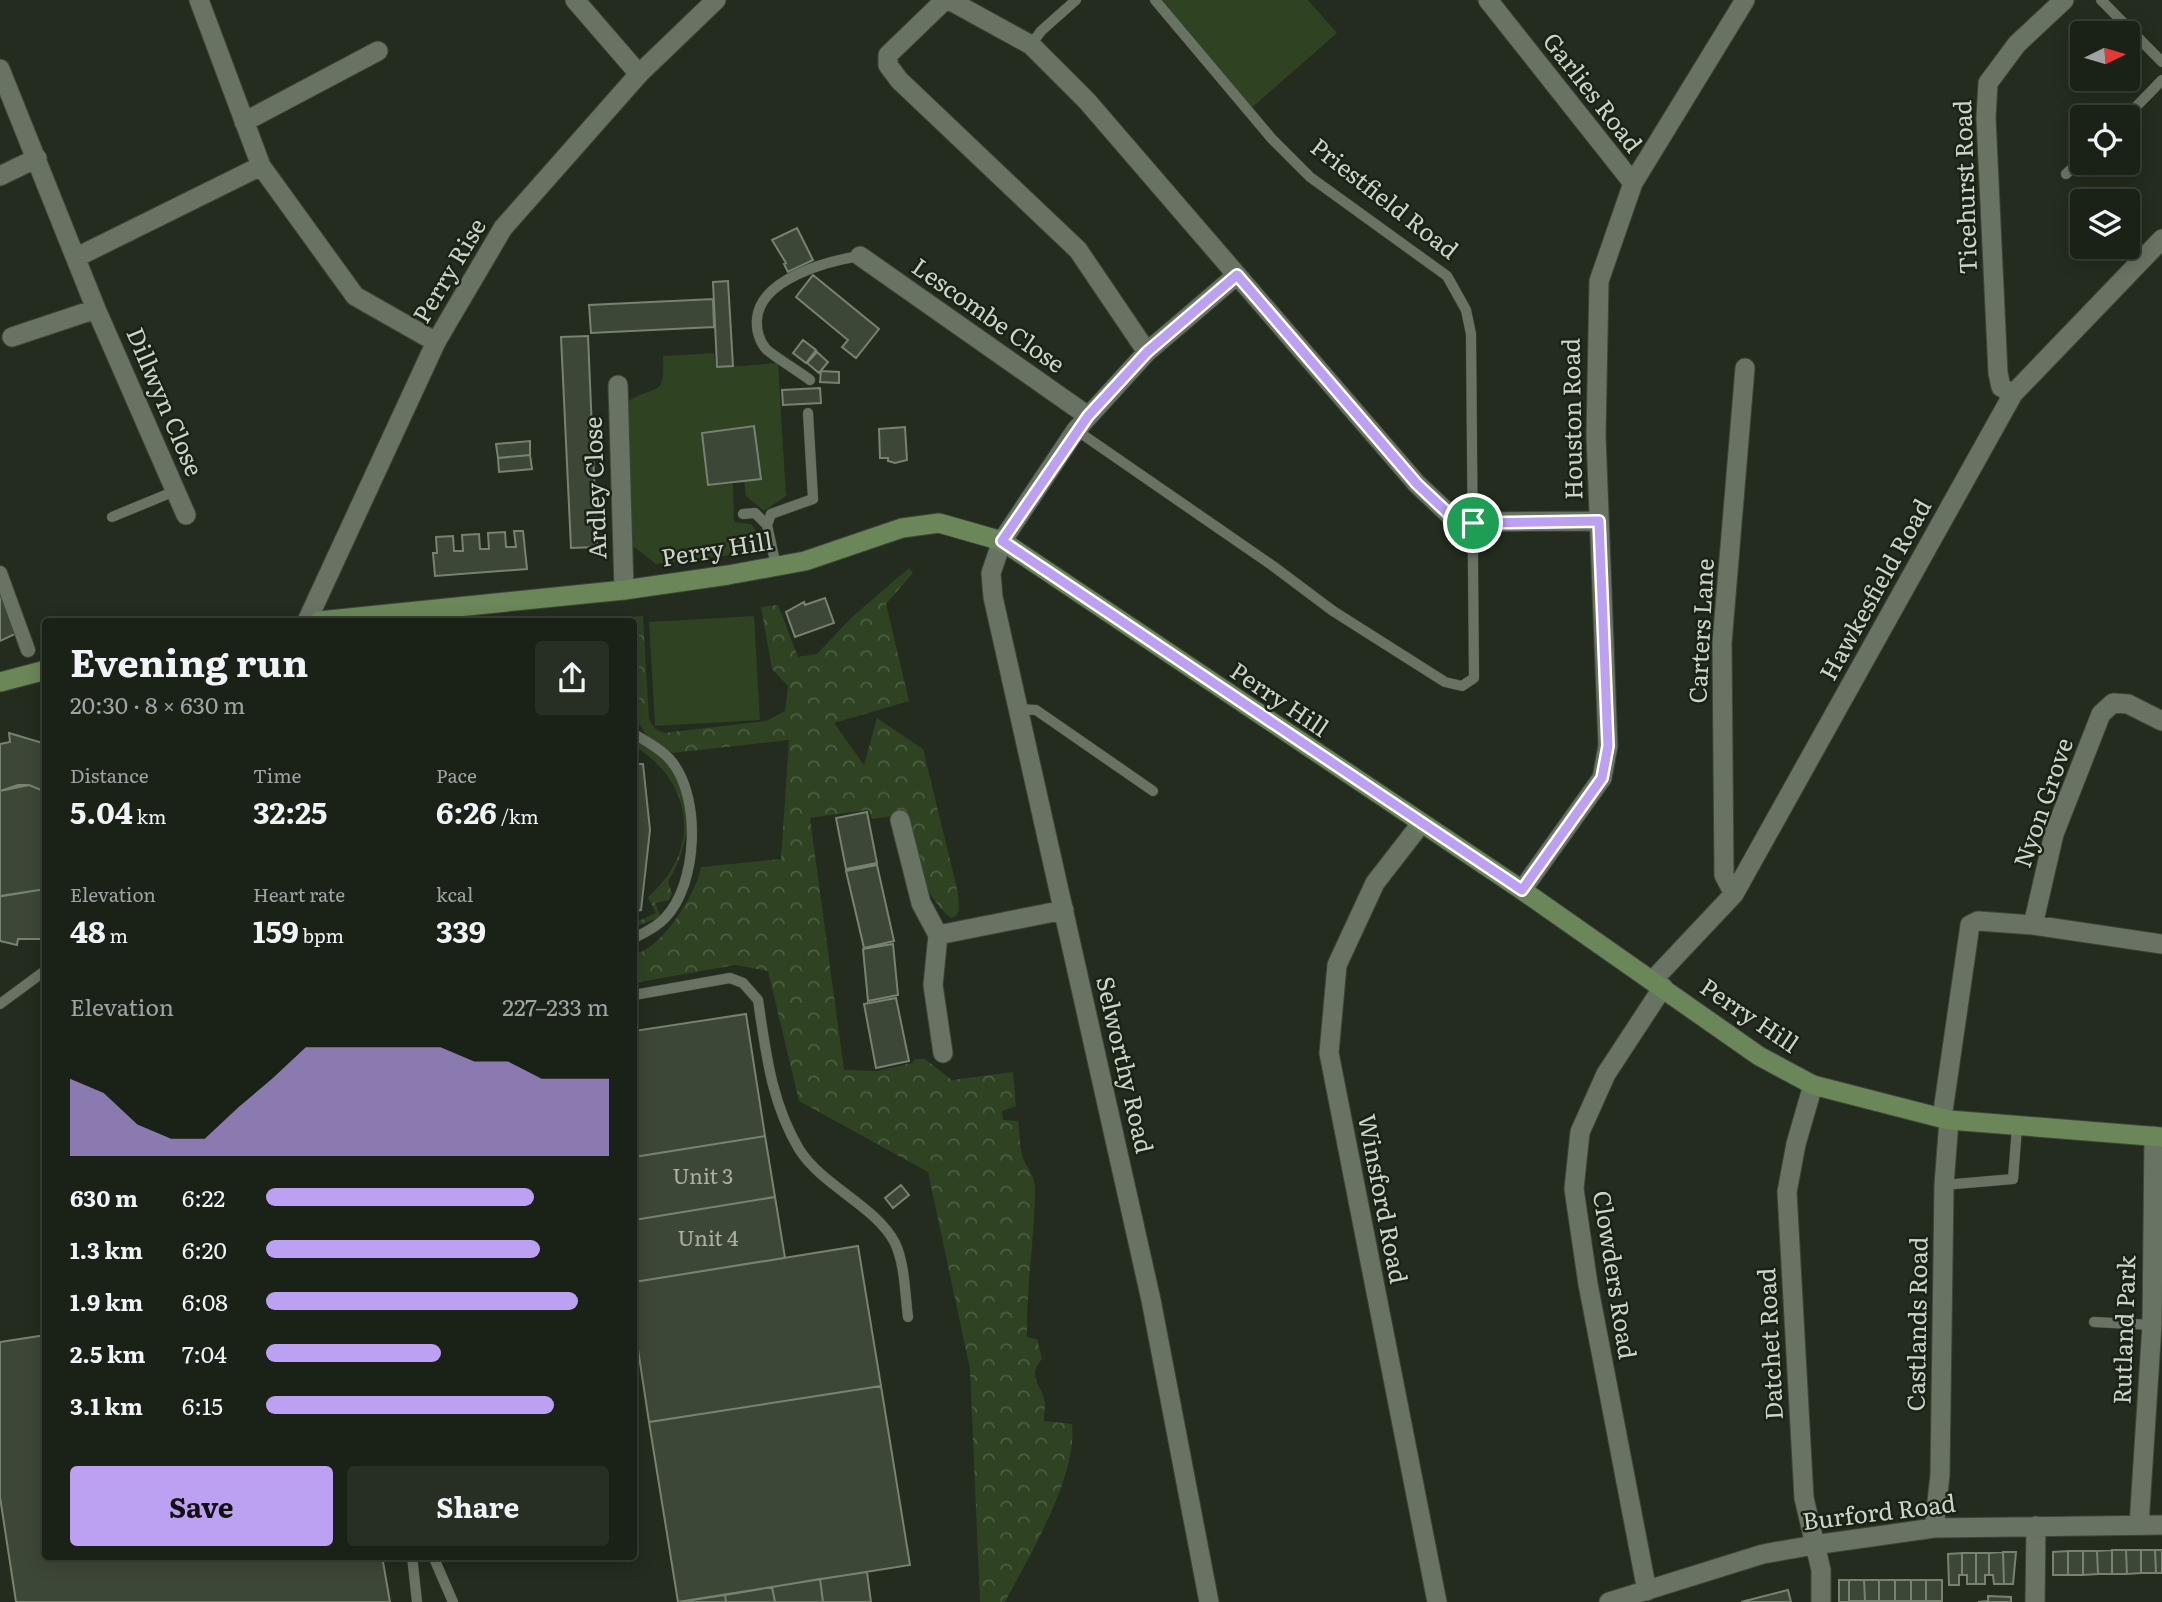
<!DOCTYPE html>
<meta charset="utf-8">
<style>
:root{--surface:#1a2116;--page:#272e23;--text:#f1f3f6;--muted:#9fa3a1;--line:#383e35;--accent:#bca0f2}
body{margin:0;font-family:Literata,serif;background:var(--page);color:var(--text);height:100vh;display:flex;flex-direction:column;font-size:26px;white-space:nowrap}
*{box-sizing:border-box;margin:0}
p{font-size:23px;color:var(--muted)}
.icon{flex:none;width:38px;height:38px;fill:none;stroke:currentColor;stroke-width:2;stroke-linecap:round;stroke-linejoin:round}
.map{position:relative;flex:1;overflow:hidden}
.panel{position:absolute;left:42px;top:618px;width:595px;height:942px;display:flex;flex-direction:column;background:var(--surface);border-radius:7px;box-shadow:0 4px 18px #0003,0 0 0 2px var(--line)}
.panel>*{flex:none}
.needle{width:46px;rotate:85deg}
.tools{position:absolute;left:2070px;top:21px;display:grid;gap:14px}
.tools a{display:grid;place-items:center;width:70px;height:70px;border-radius:7px;background:var(--surface);box-shadow:0 4px 18px #0003,0 0 0 2px var(--line);font-size:35px}
.pin{position:absolute;display:grid;place-items:center;width:60px;height:60px;color:#fff;margin:-30px;border:4px solid #fff;border-radius:50%;box-shadow:0 2px 7px #0007}
.round{display:grid;place-items:center;flex:none;width:74px;height:74px;border-radius:7px;background:var(--page)}
.overview{display:flex;align-items:center;justify-content:space-between;height:119px;padding:0 28px}
h1{font-size:38px;font-weight:700;line-height:52px}
.stats{display:grid;grid-template-columns:repeat(3,1fr);gap:10px;height:119px;padding:7px 28px}
.stats div{display:grid;align-content:center}
.stats b{font-size:30px;font-weight:700}
.stats small{font-size:19px;font-weight:400}
.stats p{font-size:19px}
.chart{height:196px;padding:14px 28px}
.chart p{display:flex;justify-content:space-between}
.chart svg{width:100%;height:126px;margin-top:7px;fill:var(--accent);opacity:.7}
.cta{display:flex;gap:14px;margin-top:auto;padding:14px 28px}
.cta a{flex:1;height:80px;border-radius:7px;background:var(--accent);color:#111;font-size:28px;font-weight:700;line-height:80px;text-align:center}
.cta a+a{background:var(--page);color:var(--text)}
ul{padding:0 28px;list-style:none;font-size:23px}
li{display:grid;grid-template-columns:112px 84px 1fr;align-items:center;height:52px}
li i{height:18px;border-radius:9px;background:var(--accent)}
.map>svg:first-child{display:block}
</style>
<div class="map">
<svg width="2162" height="1602" viewBox="0 0 2162 1602">
<defs>
<pattern id="forest-crowns" width="20" height="18" patternUnits="userSpaceOnUse" patternTransform="scale(1.75)"><rect width="20" height="18" fill="#2f4322"/><path d="M2 6a3 3 0 1 1 6 0M12 15a3 3 0 1 1 6 0" fill="none" stroke="#4c5d41"/></pattern>
</defs>
<rect width="100%" height="100%" fill="#232c1e"/>
<!-- green -->
<path fill="#2f4322" d="M1155,0H1308L1337,33L1248,111Z
M714,353L716,368L778,363L786,496L764,511L746,496L744,480L761,479L754,427L702,434L708,485L733,484L734,522L751,524L761,538L730,555L656,564L633,546L628,401C658,384 665,398 663,356Z
M754,616L760,720L655,726L649,622Z"/>
<!-- forest -->
<path fill="url(#forest-crowns)" d="M909,568L913,573L886,604L909,701L834,723L864,765L877,718L923,749L958,893L959,910L956,916L951,918C919,893 916,851 907,814L872,819L868,810L810,818L844,1070L877,1071L912,1063L915,1059H925L952,1080L1013,1072L1016,1106L1002,1111L1003,1120L1018,1121C1020,1132 1019,1148 1023,1158C1027,1169 1035,1175 1035,1188C1035,1237 1026,1287 1027,1337L1037,1339L1042,1359C1026,1377 1042,1385 1045,1403C1045,1409 1044,1416 1044,1421L1072,1424C1078,1476 1029,1556 1005,1602H980L970,1369L928,1172L799,1101L768,971L735,965L634,983V954C660,951 697,893 701,867L781,859L789,740L672,753C655,743 643,735 635,717L634,621H630V617L643,616L649,719L655,729L664,733L766,721L785,711L788,686L772,669L761,607L778,605L798,657L817,654L852,617Z
M634,739C645,746 660,753 669,764C698,798 689,847 668,882L672,893L669,900L655,903L661,917L634,927V923L656,913L648,897C702,850 694,782 634,746Z"/>
<!-- building -->
<path fill="#3d4737" stroke="#778271" stroke-width="2" d="M797,228L813,260L788,272L784,264L786,263L772,240Z
M813,275L879,329L856,358L842,347L848,340L796,297Z
M728,281L733,366L717,367L713,282Z
M713,299L714,327L591,333L589,305Z
M588,336L597,547L571,548L561,337Z
M803,340L816,350L806,363L793,353Z
M817,352L828,362L819,373L807,363Z
M821,371L839,372V383L820,382Z
M820,388L821,403L783,405L782,390Z
M754,426L761,479L708,485L702,433Z
M905,427L907,460L895,463L888,461V458H880L879,429Z
M530,441V455L498,458L496,444Z
M530,455L532,469L499,472L498,458Z
M514,531H523L527,569L435,576L433,553H437L436,537L453,536L454,551H463L462,535L479,534L480,549H489L488,533L505,532L506,547H516Z
M0,594L17,633L0,641Z
M825,598L834,623L795,637L786,612L804,602L805,605Z
M9,733L46,744V792L29,785L0,791V744L10,742Z
M634,764H643L650,830L641,910L634,911Z
M18,785H29L46,792V889L3,896H0V791Z
M867,812L877,863L846,869L836,818Z
M877,865L894,941L864,948L846,871Z
M46,889L44,939H18L17,945L0,941V896Z
M893,944L898,995L868,1001L863,949Z
M896,998L909,1061L876,1068L864,1004Z
M746,1014L765,1136L634,1157V1031Z
M765,1136L775,1197L634,1220V1157Z
M901,1185L909,1195L893,1208L885,1198Z
M775,1197L785,1258L634,1282V1220Z
M858,1246L881,1386L649,1422L634,1323V1282Z
M46,1335V1556H382L390,1602H16L0,1497V1342Z
M881,1386L910,1565L678,1602L649,1422Z
M2112,1550H2126L2127,1574H2112Z
M2112,1550V1574H2098L2097,1551Z
M2126,1550H2141V1573L2127,1574Z
M2141,1550H2155L2156,1573H2141Z
M2155,1550H2162V1573H2156Z
M2068,1551H2083V1575H2068Z
M2068,1551V1575H2053V1552Z
M2083,1551H2097L2098,1574L2083,1575Z
M2003,1552L2004,1584H1994L1993,1575H1989V1553Z
M2003,1552H2016L2013,1584H2004Z
M1962,1553V1575H1959V1585H1949L1948,1554Z
M1962,1553H1976V1584H1967V1575H1962Z
M1976,1553H1989V1575H1985V1584H1976Z
M867,1572L871,1602H823L820,1579Z
M820,1579L823,1602H775L772,1587Z
M1839,1580H1849V1601L1865,1602H1839Z
M1849,1580H1864L1865,1601H1849Z
M1864,1580H1879V1601H1865Z
M1879,1580H1895V1601H1879Z
M1895,1580H1911V1601H1895Z
M1911,1580H1926V1601H1911Z
M1926,1580H1942V1601H1926Z
M772,1587L775,1602H726L725,1595Z
M1788,1590L1791,1602H1741Z
M725,1595L726,1602H679Z
M1988,1596L2011,1597V1602H1978L1988,1601Z"/>
<g fill="none" stroke-linecap="round" stroke-linejoin="round">
<defs>
<path id="service" d="M2101,0L2162,62
M1031,45L1041,31L1076,0
M2126,117L2162,80
M2066,174L2082,159
M810,380C800,372 773,356 766,349C759,341 756,329 757,319C760,279 827,261 860,256
M1076,430L1273,566L1333,611L1445,682L1462,686L1474,678L1471,334L1466,310L1447,276L1310,177L1272,139L1155,0
M743,514L755,513L767,525
M112,517L175,491
M776,566L767,525L771,514L813,499L808,413
M1018,709L1036,710L1153,791
M634,734C646,741 663,750 672,762C701,798 698,884 665,918C657,927 644,933 634,938
M634,995L730,978L743,983L758,1000C766,1053 771,1102 799,1149C822,1186 876,1206 895,1243C905,1264 905,1295 908,1317
M0,1004L46,970
M1944,1185L2013,1179L2017,1127
M2094,1322L2152,1325
M412,1556L417,1602
M433,1556L453,1602"/>
<path id="pedestrian" d="M0,573L28,650"/>
<path id="minor" d="M199,0L261,166L355,296L436,342
M575,0L639,74
M945,0L888,55V65L899,80L1078,250L1147,352
M949,0L1031,45L1087,101L1417,484L1451,516L1473,522L1599,521
M1488,0L1633,183
M0,69L96,309L186,515
M244,122L378,51
M0,176L37,158
M860,256L1088,416
M77,257L261,166
M12,337L96,309
M618,385L624,590
M2013,394L2001,387L1998,373L1986,118L1988,83L2017,44L2064,0
M900,820L921,903L938,935L933,985L943,1053
M1420,825L1375,883L1337,965L1329,1053L1437,1602
M1522,890L1602,778L1608,746L1596,436L1599,281L1633,183L1745,0
M1734,894L1724,875L1722,643L1745,368
M2033,925L2054,834L2101,714L2113,703L2128,704L2162,721
M938,935L1064,910
M1653,980L1734,894L2013,394L2162,239
M1813,1085L1796,1144L1787,1192L1804,1498L1821,1570V1602
M1942,1118L1970,925L1978,921L2033,925L2162,944
M2139,1525L2152,1325L2154,1136
M1934,1528L1940,1475L1944,1185L1949,1120
M1647,1591L1588,1284L1574,1189L1580,1132L1606,1074L1663,987
M1209,1602L1151,1300L993,597L991,573L1002,541L1076,430L1147,352L1237,275
M1609,1602L1763,1554L1814,1545L1934,1528L2162,1525
M2035,1602L2036,1526"/>
<path id="secondary" d="M307,621L436,342L503,228L639,74L716,0"/>
<path id="primary" d="M319,621L624,590L728,575L805,561L902,528L939,523L1002,541L1522,890L1759,1056L1813,1085L1949,1120L2162,1137
M0,682L46,670"/>
</defs>
<!-- service casing -->
<use href="#service" stroke="#3e463a" stroke-width="11"/>
<!-- pedestrian casing -->
<use href="#pedestrian" stroke="#3e463a" stroke-width="16"/>
<!-- minor casing -->
<use href="#minor" stroke="#3e463a" stroke-width="21"/>
<!-- secondary casing -->
<use href="#secondary" stroke="#3e463a" stroke-width="21"/>
<!-- primary casing -->
<use href="#primary" stroke="#3e463a" stroke-width="21"/>
<!-- service -->
<use href="#service" stroke="#697363" stroke-width="10"/>
<!-- pedestrian -->
<use href="#pedestrian" stroke="#697363" stroke-width="14"/>
<!-- minor -->
<use href="#minor" stroke="#697363" stroke-width="19"/>
<!-- secondary -->
<use href="#secondary" stroke="#697363" stroke-width="19"/>
<!-- primary -->
<use href="#primary" stroke="#6b8759" stroke-width="19"/>
</g>
<g fill="none" stroke-linecap="round" stroke-linejoin="round">
<defs>
<path id="route" d="M1237,275L1417,484L1451,516L1473,523L1599,521L1608,746L1602,778L1522,890L1002,541L1088,416L1147,352Z"/>
</defs>
<!-- route casing -->
<use href="#route" stroke="#fff" stroke-width="14"/>
<!-- route -->
<use href="#route" stroke="#bca0f2" stroke-width="9"/>
</g>
<g text-anchor="middle" stroke-width="5" stroke-linejoin="round" paint-order="stroke">
<!-- number labels -->
<g font-size="21" fill="#a9b0a5">
<text x="703" y="1184">Unit 3</text>
<text x="708" y="1246">Unit 4</text>
</g>
<!-- street labels -->
<g font-size="24" fill="#cdd3ca" stroke="#1a2215">
<text transform="translate(1592 93) rotate(52)" y="8">Garlies Road</text>
<text transform="translate(1966 187) rotate(-92)" y="8">Ticehurst Road</text>
<text transform="translate(1384 199) rotate(38)" y="8">Priestfield Road</text>
<text transform="translate(450 271) rotate(-59)" y="8">Perry Rise</text>
<text transform="translate(988 316) rotate(35)" y="8">Lescombe Close</text>
<text transform="translate(164 402) rotate(67)" y="8">Dillwyn Close</text>
<text transform="translate(1573 419) rotate(-91)" y="8">Houston Road</text>
<text transform="translate(596 488) rotate(-92)" y="8">Ardley Close</text>
<text transform="translate(717 550) rotate(-9)" y="8">Perry Hill</text>
<text transform="translate(1876 590) rotate(-61)" y="8">Hawkesfield Road</text>
<text transform="translate(1702 631) rotate(-87)" y="8">Carters Lane</text>
<text transform="translate(1279 700) rotate(34)" y="8">Perry Hill</text>
<text transform="translate(2044 803) rotate(-71)" y="8">Nyon Grove</text>
<text transform="translate(1749 1016) rotate(34)" y="8">Perry Hill</text>
<text transform="translate(1124 1065) rotate(77)" y="8">Selworthy Road</text>
<text transform="translate(1382 1199) rotate(79)" y="8">Winsford Road</text>
<text transform="translate(1614 1275) rotate(81)" y="8">Clowders Road</text>
<text transform="translate(1918 1324) rotate(-89)" y="8">Castlands Road</text>
<text transform="translate(2125 1330) rotate(-88)" y="8">Rutland Park</text>
<text transform="translate(1771 1344) rotate(-93)" y="8">Datchet Road</text>
<text transform="translate(1879 1513) rotate(-7)" y="8">Burford Road</text>
</g>
</g>
</svg>
<div class="tools">
<a><svg class="needle" viewBox="-14 -14 28 28"><path d="M0-13l5 13h-10z" fill="#e53935"/><path d="M0 13l5-13h-10z" fill="#9fa3a1"/></svg></a>
<a><svg class="icon" aria-label="locate" viewBox="0 0 24 24"><circle cx="12" cy="12" r="6"/><path d="M12 2v4M12 18v4M2 12h4M18 12h4"/></svg></a>
<a><svg class="icon" aria-label="layers" viewBox="0 0 24 24"><path d="M12 4l9 5-9 5-9-5zM3 14l9 5 9-5"/></svg></a>
</div>
<div class="pin" style="left:1473px;top:523px;background:#1e9e55"><svg class="icon" aria-label="arrive" viewBox="0 0 24 24"><path d="M6 21V4h12l-3 4 3 4H6"/></svg></div>
<section class="panel">
<div class="overview"><div><h1>Evening run</h1><p>20:30 · 8 × 630 m</p></div><a class="round"><svg class="icon" aria-label="share" viewBox="0 0 24 24"><path d="M12 15V3M7 8l5-5 5 5M5 13v7h14v-7"/></svg></a></div>
<div class="stats">
<div><p>Distance</p><b>5.04<small> km</small></b></div>
<div><p>Time</p><b>32:25</b></div>
<div><p>Pace</p><b>6:26<small> /km</small></b></div>
</div>
<div class="stats">
<div><p>Elevation</p><b>48<small> m</small></b></div>
<div><p>Heart rate</p><b>159<small> bpm</small></b></div>
<div><p>kcal</p><b>339</b></div>
</div>
<div class="chart"><p><span>Elevation</span>227–233 m</p>
<svg viewBox="0 0 160 44" preserveAspectRatio="none"><path d="M0 44V17L10 22L20 33L30 38L40 38L50 27L60 17L70 6L80 6L90 6L100 6L110 6L120 11L130 11L140 17L150 17L160 17V44z"/></svg>
</div>
<ul>
<li><b>630 m</b>6:22<i style="width:78%"></i></li>
<li><b>1.3 km</b>6:20<i style="width:80%"></i></li>
<li><b>1.9 km</b>6:08<i style="width:91%"></i></li>
<li><b>2.5 km</b>7:04<i style="width:51%"></i></li>
<li><b>3.1 km</b>6:15<i style="width:84%"></i></li>
</ul>
<div class="cta"><a>Save</a><a>Share</a></div>
</section>
</div>
